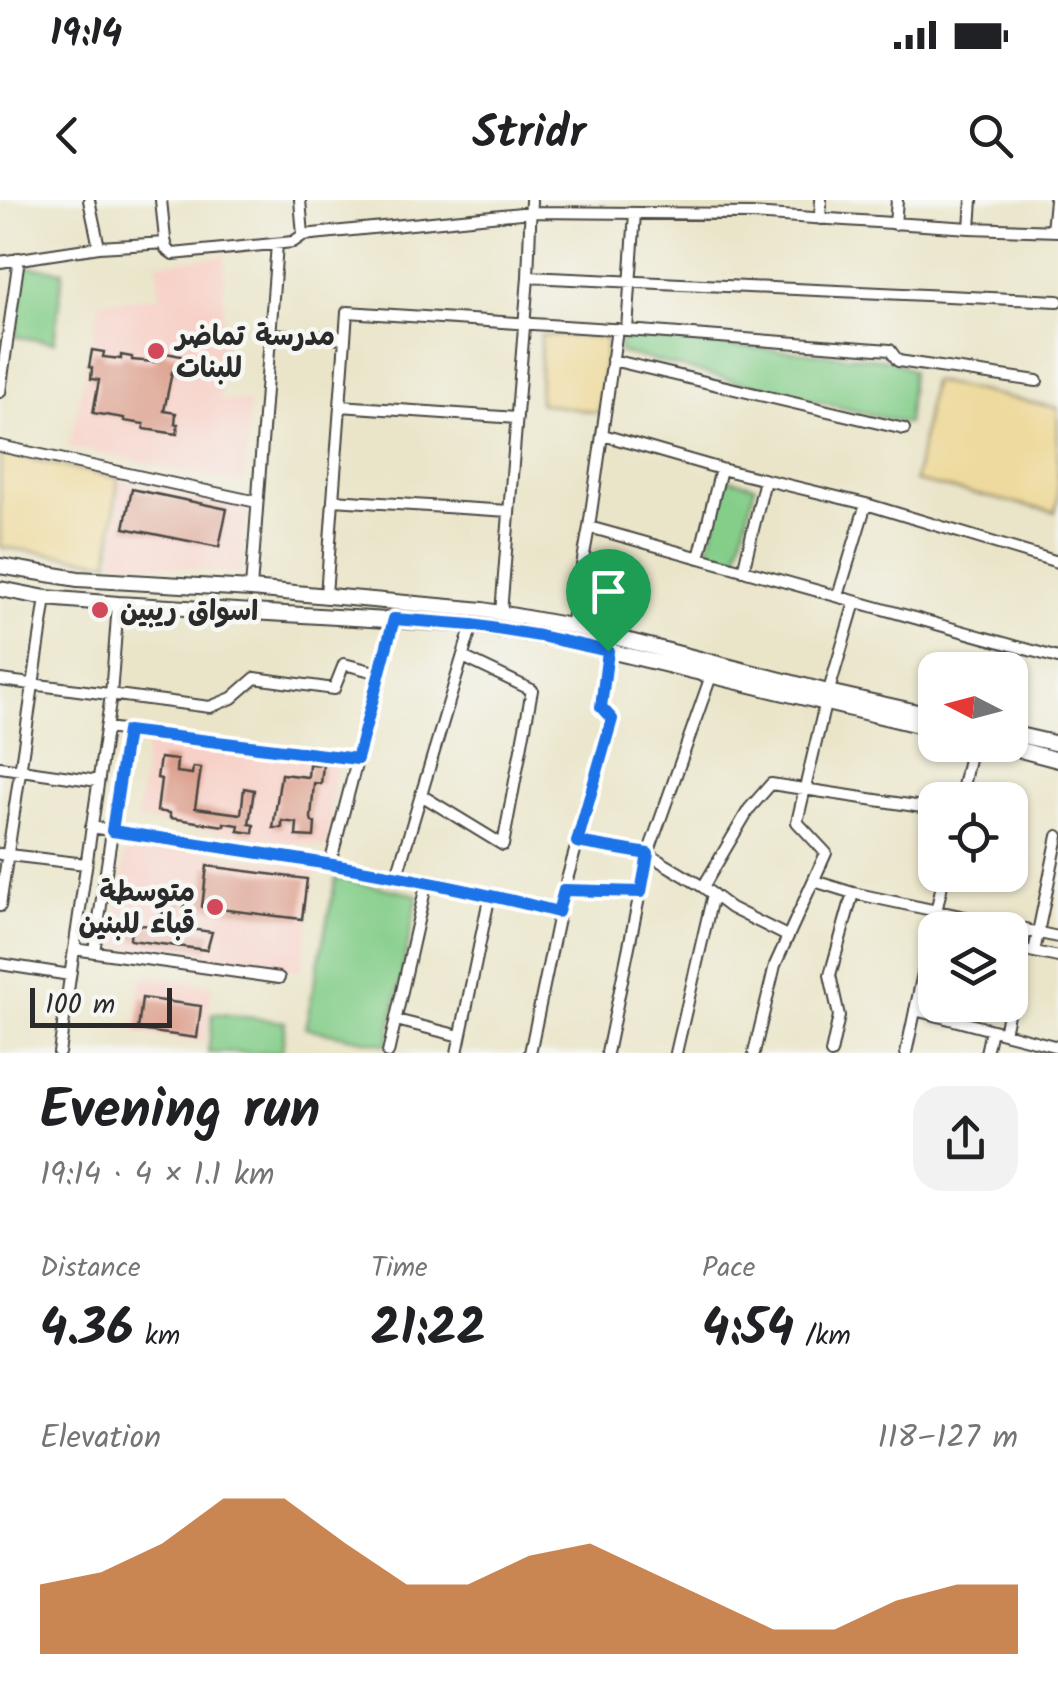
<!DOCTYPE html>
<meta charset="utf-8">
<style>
:root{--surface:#fff;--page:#f2f2f2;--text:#202124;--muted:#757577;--accent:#b45309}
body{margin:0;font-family:Kalam,"Playpen Sans Arabic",sans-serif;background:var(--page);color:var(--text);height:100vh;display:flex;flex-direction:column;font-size:38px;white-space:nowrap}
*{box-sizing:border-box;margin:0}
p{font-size:32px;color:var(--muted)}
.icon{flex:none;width:55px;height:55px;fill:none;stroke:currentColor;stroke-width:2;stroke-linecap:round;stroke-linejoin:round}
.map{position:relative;height:853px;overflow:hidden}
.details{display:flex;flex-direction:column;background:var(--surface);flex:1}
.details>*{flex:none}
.needle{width:65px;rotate:276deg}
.tools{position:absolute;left:918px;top:452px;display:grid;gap:20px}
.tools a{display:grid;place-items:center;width:110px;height:110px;border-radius:20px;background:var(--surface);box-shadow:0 2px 8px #0004;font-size:50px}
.scale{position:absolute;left:30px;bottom:25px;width:142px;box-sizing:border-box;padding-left:10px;border:5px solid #2b2b2b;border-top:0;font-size:28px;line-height:35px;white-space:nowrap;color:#2b2b2b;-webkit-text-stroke:8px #f6f6f2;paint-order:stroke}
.pin{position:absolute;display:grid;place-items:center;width:85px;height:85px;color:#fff;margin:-102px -42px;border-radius:50% 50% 50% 0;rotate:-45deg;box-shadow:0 0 10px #0007}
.pin .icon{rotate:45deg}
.round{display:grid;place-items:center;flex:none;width:105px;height:105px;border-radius:30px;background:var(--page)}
.summary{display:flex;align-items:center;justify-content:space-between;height:170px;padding:0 40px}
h1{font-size:55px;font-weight:600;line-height:75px}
.stats{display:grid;grid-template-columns:repeat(3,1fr);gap:15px;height:170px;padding:10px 40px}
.stats div{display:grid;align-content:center}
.stats b{font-size:50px;font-weight:600}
.stats small{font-size:28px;font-weight:400}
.stats p{font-size:28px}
.chart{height:280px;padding:20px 40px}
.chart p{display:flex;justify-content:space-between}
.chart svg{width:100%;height:180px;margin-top:10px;fill:var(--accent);opacity:.7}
.status{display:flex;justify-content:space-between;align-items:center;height:70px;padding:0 50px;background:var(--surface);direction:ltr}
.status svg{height:28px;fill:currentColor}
header{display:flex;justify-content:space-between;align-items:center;height:130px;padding:0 40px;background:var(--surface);font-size:45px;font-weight:600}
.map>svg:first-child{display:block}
</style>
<div class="status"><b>19:14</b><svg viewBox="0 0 49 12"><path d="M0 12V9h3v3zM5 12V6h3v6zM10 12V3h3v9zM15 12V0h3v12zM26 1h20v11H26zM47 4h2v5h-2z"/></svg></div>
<header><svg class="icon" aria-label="back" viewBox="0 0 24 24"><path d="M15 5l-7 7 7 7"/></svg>Stridr<svg class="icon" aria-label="search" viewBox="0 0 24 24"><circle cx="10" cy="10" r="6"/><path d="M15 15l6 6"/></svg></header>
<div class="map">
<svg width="1058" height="853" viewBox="0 0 1058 853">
<rect width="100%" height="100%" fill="#f6f6f2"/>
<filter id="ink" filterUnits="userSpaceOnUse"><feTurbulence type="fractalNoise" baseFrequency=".01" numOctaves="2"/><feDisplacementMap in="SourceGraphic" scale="20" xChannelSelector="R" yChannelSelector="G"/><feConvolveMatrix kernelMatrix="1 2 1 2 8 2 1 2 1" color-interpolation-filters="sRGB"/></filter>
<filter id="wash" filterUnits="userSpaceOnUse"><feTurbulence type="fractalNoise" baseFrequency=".0048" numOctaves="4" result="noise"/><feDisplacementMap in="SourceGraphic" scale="40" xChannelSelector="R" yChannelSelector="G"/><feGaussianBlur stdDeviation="2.25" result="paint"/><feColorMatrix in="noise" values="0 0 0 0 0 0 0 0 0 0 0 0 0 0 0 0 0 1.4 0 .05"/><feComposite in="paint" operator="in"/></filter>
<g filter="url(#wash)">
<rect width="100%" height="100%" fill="#eae5c9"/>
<!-- built -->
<path fill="#f7d1c8" d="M225,56L221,200L250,202L244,284L69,247L100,101L159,97L157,63Z
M120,280L247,308L240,373L113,361Z
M148,536L337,561L327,648L137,620Z
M126,641L316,668L302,771L114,746Z
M142,776L212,786L205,843L134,833Z"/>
<!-- green -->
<path fill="#85ce8a" stroke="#587c5a" stroke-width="2.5" d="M25,66L63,71L54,142L16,137Z
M620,136L891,160L912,171L907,224L619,152Z
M726,278L755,286L737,358L708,351Z
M336,678L418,695L387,845L305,828Z
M213,813L285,822L282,853H208Z"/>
<!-- sand -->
<path fill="#eeda9e" stroke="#8c8264" stroke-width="2.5" d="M541,135L604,137L606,142L599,213L539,203Z
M932,181L1058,208V300L1055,312L915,281Z
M0,253L118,278L109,362L0,347Z"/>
<g id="blocks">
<!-- building -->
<path fill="#db9c89" d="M92,150L104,152L103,157L121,159V155L132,157V160L154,162L156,151L181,156L178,173L172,172L164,211L176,213L175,224H178L177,234L144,229V224L124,221V218L93,213L99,180L91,179L92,168L89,167Z
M132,289L227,309L219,347L124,328Z
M160,558L177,560L176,572L192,574L193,567L201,568L195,608L241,614L244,588L254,590L249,624L254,625L253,633L238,631L239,625L224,623V626L170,618V613L157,611L161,579L157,578Z
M309,564L323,565L321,584L314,583L311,618L312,622L315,623L314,637L296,636L297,623L282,621V628H273L281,574L308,577Z
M207,666L307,679L302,719L202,707Z
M165,696L185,698L182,728L212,732L207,750L130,740L131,724L161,727Z
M142,798L201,806L197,838L138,830Z"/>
</g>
</g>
<g filter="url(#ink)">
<use href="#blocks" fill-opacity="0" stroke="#484743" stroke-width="2.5"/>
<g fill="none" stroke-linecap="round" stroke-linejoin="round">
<defs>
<path id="minor" d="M89,0L99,47
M161,0L166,49L173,54L293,42L303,35L531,12L751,14L970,28L1058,31
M300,0L303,35
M820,19L821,0
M895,24L897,0
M970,28L972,0
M1052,31L1055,0
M0,62L99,47L166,43
M528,77L1058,101
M627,130L635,13
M270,134L345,138
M612,160L904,229
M0,192L19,58
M340,206L517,218
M603,235L721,269L866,304L1058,362
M0,246L257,302
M333,300L509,311
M589,327L1058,458
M699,358L721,269
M743,371L765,280
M251,389L277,44
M326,395L347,112L627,130L890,150L898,161L1037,181
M838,396L866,304
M501,413L528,77L531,0
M571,426L589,327L617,129
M0,480L210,507L232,498L255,478L334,489L344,464L379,473
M106,528L357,559
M0,567L98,581
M421,595L503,645L532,490L463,457
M960,600L972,545
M91,627L427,681L559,712
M577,643L648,654L703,687L731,708L787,736
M0,654L86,664
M330,664L394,419
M397,675L472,425
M814,681L853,693L1058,737
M703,687L749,609L771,584L935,609
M564,690L612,519L601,507L609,451
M0,706L46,398
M74,749L279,778
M1030,751L1058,757
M94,752L127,531
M1034,752L1058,636
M0,764L70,775
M915,810L1058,847
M396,820L460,836
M1004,833L1026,729
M59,853L111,495L118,404
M388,853L427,681
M457,853L490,694
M530,853L564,690L641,691
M607,853L648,654L711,476
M676,853L713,694
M754,853L775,765L826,653L797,622L825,504L855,402
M831,853L839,816L830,775L853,693
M906,853L944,675
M986,853L991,830"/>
<path id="secondary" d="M0,366L78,379L251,389L483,410L571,426L828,492L935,516
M0,389L46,398L118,404L472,425L540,436L609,451L935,529
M1010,533L1058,544
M1001,545L1058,560"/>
</defs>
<!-- minor casing -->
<use href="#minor" stroke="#484743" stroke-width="14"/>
<!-- secondary casing -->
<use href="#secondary" stroke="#484743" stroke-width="18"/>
<!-- minor -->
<use href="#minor" stroke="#fff" stroke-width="10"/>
<!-- secondary -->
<use href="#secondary" stroke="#fff" stroke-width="14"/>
</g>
</g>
<g fill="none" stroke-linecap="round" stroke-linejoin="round" filter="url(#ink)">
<defs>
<path id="route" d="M394,419L472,425L540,436L608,451L601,507L612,519L577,642L648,654L641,692L564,690L558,712C411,674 262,653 112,631L127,531L357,559Z"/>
</defs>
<!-- route casing -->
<use href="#route" stroke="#fff" stroke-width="20"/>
<!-- route -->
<use href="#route" stroke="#1a73e8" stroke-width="12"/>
</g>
<!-- markers -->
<g fill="#d1495b" stroke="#f6f6f2" stroke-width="4">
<circle cx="156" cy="151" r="10"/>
<circle cx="100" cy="410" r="10"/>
<circle cx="215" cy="707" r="10"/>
</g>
<g text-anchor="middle" stroke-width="9" stroke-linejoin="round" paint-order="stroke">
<!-- poi labels -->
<g font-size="28" font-weight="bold" fill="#2b2b2b" stroke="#f6f6f2" text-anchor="start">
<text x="176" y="145">مدرسة تماضر<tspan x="176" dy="32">للبنات</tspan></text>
<text x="120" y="420">اسواق ريبين</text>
<text x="195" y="701" text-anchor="end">متوسطة<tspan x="195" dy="32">قباء للبنين</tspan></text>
</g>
</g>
</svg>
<div class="tools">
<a><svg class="needle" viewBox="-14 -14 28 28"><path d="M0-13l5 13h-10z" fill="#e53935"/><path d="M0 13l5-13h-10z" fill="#757577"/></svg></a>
<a><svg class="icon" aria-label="locate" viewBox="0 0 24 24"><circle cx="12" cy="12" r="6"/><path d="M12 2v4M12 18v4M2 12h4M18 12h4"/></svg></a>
<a><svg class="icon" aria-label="layers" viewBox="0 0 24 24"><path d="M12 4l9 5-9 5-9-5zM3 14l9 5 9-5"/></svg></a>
</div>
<div class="scale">100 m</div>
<div class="pin" style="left:608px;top:451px;background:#1e9e55"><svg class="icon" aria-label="arrive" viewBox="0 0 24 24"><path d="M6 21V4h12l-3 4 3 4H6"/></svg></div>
</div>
<section class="details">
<div class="summary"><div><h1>Evening run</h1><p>19:14 · 4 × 1.1 km</p></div><a class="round"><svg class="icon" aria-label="share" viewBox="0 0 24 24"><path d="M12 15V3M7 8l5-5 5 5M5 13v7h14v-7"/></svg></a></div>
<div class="stats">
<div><p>Distance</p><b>4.36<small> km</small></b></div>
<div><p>Time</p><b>21:22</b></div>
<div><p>Pace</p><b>4:54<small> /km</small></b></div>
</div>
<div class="chart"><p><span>Elevation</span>118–127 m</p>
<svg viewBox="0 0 160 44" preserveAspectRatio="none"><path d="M0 44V27L10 24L20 17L30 6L40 6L50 17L60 27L70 27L80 20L90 17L100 24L110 31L120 38L130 38L140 31L150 27L160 27V44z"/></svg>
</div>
</section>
